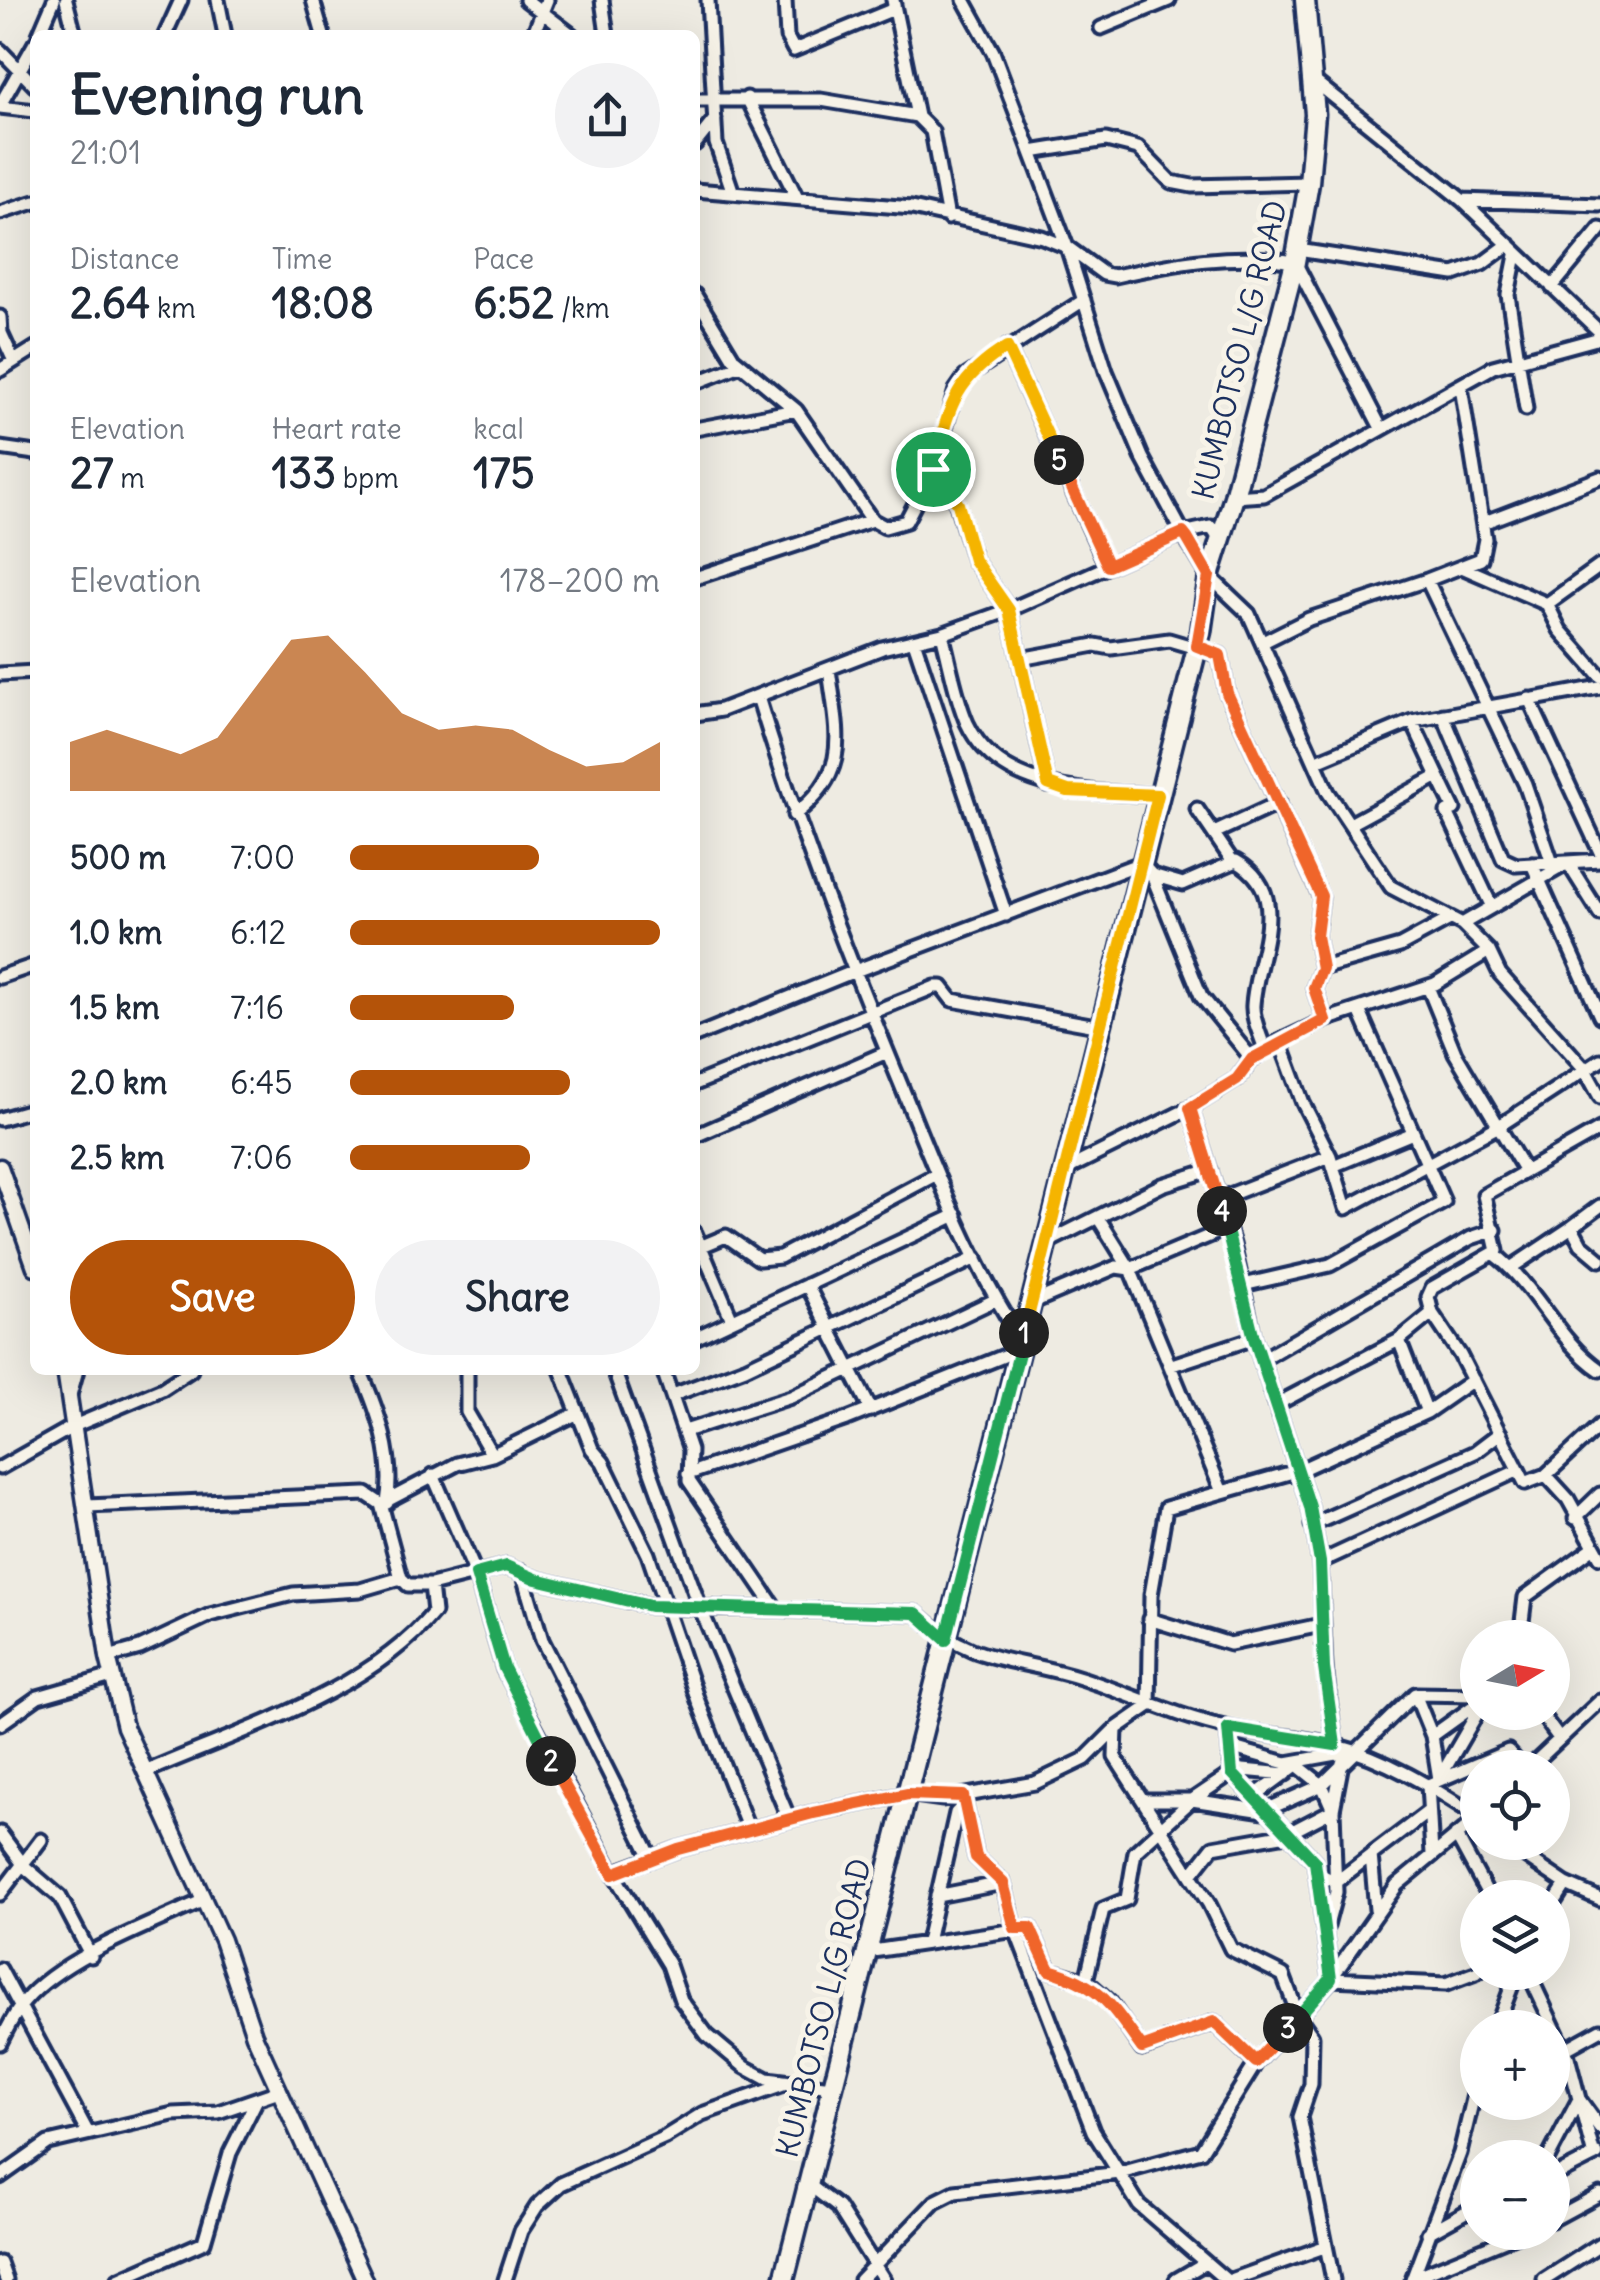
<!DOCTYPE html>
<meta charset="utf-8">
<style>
:root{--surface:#fff;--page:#f2f2f3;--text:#1f2937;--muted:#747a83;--accent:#b45309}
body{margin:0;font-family:Delius,sans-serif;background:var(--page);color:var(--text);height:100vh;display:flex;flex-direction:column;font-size:38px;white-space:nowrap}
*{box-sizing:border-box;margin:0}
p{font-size:32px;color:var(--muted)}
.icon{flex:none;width:55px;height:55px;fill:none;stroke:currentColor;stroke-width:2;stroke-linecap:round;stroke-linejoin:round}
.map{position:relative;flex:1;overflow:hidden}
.side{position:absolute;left:30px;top:30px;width:670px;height:1345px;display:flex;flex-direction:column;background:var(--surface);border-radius:15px;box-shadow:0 10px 40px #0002}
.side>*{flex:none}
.needle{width:65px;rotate:80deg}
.fabs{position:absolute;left:1460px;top:1620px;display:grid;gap:20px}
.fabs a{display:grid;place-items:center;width:110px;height:110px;border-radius:50%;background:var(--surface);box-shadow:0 10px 40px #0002;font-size:50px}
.pin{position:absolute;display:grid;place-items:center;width:85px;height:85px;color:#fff;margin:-42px;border:5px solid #fff;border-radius:50%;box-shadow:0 2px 10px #0007}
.km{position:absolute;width:50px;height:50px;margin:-25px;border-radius:50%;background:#222;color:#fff;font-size:28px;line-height:50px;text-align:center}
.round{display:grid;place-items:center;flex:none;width:105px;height:105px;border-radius:52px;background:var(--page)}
.summary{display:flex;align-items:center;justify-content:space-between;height:170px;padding:0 40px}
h1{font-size:55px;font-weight:800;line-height:75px}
.metrics{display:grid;grid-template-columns:repeat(3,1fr);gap:15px;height:170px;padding:10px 40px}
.metrics div{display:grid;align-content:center}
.metrics b{font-size:42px;font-weight:800}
.metrics small{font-size:28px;font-weight:400}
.metrics p{font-size:28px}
.chart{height:280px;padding:20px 40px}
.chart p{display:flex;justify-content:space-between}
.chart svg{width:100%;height:180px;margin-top:10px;fill:var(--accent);opacity:.7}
.button{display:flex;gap:20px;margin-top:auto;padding:20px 40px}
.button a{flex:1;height:115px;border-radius:60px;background:var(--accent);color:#fff;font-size:40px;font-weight:800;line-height:115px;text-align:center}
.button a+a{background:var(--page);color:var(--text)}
ul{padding:0 40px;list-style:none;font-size:32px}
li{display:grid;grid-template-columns:160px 120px 1fr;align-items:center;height:75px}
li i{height:25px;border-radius:12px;background:var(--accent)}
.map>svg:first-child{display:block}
</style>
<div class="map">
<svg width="1600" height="2280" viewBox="0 0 1600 2280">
<rect width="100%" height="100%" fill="#eeebe2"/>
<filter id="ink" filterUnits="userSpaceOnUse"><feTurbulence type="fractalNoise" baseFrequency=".01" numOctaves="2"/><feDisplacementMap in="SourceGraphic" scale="20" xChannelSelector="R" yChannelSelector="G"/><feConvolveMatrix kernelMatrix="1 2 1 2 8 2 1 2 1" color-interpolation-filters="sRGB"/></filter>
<g filter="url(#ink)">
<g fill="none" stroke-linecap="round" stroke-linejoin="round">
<defs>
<path id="minor" d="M66,0L75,35
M218,0L225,35
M313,0L323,35
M526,0L572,35
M602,0L607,35
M708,0L716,143L733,193
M785,0L787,37L794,50L894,9
M893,0L917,116L932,131L948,218
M964,0L993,52L1031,152L1067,247L1106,371L1142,457L1183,533L1211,527L1219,539
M1101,28L1169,0
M39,35L54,0
M165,35L181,0
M533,35L547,0
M0,50L35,86
M1313,80L1462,200L1600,332
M747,98L797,198
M695,100H821L917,116
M0,105L35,43
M0,107L35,111
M695,144L715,119
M1031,152L1106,140L1138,148L1171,182L1192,186L1309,183
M695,190L912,208L1042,237L1067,247L1104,274L1115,276C1175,263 1233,252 1295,262L1381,428
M1462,200L1600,205
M0,213L35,202
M1298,250L1454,274L1482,264L1509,244
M1516,255L1508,295L1526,409
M1552,287L1600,229
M695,295L733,358L796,410L872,520L885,527L906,521L933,469L956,390L965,377L1084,300
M0,317L1,333L13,359
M1007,347L1107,566
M0,370L35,348
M695,383L741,365
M1461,387L1485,539L1481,559L1427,580L1525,784L1552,863
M695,429L796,410
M0,448L35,453
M933,469L957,504L974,560L1009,610L1048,785
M1234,497L1264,495L1493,367L1600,338
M1485,522L1600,478
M1464,568L1547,604L1560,630L1600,676
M695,578L872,520
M1547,604L1600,566
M942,634C950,663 955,696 967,723C1000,794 1093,792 1158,795
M914,641L1006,915
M1263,642L1309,619L1427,580
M1020,659L1095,645L1111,648L1169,640L1220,655L1227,693L1321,897L1316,936L1322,968L1314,988L1325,1020
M0,674L35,672
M758,697C798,829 848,957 901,1085C936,1172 970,1262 1022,1341
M1529,699L1600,852
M695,714L721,710L882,648L942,634L1009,610L1183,533L1209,576L1249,614L1328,792L1391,887L1462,924L1489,951L1500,974L1584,1068L1600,1097
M1443,715L1503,859L1516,865L1600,860
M1317,761L1412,721L1600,687
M1438,776L1454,809L1447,812L1491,905
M1197,809L1233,862
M794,815C852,771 837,734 829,669
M1350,824L1438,776L1412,721
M1214,833L1279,803
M1532,864L1600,1016
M1152,875L1183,884L1236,861C1294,894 1256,955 1253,1005C1252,1019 1261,1036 1265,1050
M1462,924L1568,863L1600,914
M1322,968L1400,946L1450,919
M0,977L35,965
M1428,987L1455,1053L1525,1171
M695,1036L855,971L1141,863L1152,875L1201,996L1252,1059
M1280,1041L1303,1103L1330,1156L1346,1208L1499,1126L1600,1060
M695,1084L935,987H942L952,1000L1102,1027
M1190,1108L1233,1244L1254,1338L1310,1507L1320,1562L1325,1668L1335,1745
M0,1119L35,1109
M1600,1129L1484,1195L1497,1251L1432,1288L1428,1297L1432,1313L1460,1355L1525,1483L1546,1475L1568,1499L1600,1557
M695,1136L887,1052
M1333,1166L1413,1133
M1067,1169L1190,1108L1237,1079L1252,1059L1280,1041L1325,1020L1435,984L1489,951
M1219,1199L1330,1156
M1099,1219L1130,1269L1222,1492
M1572,1227L1600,1206
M695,1233L732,1320
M1046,1243L1162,1185L1210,1170
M695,1249L726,1236L759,1259L780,1257L937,1174
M1494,1254C1536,1285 1557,1341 1600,1370
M1512,1267L1572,1227L1581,1244L1600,1260
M807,1285L871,1410
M1243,1285L1330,1265L1444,1202L1359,1010
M1031,1303L1116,1267L1130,1269L1228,1228
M695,1338L956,1215
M1399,1340L1427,1412
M1261,1360L1471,1238L1495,1230
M1172,1365L1254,1338
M360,1370C378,1411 395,1457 387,1503
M467,1370V1412L492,1455
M561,1370L592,1449L603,1462L648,1554L698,1701L749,1830
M614,1370L700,1607L789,1819
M663,1370L690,1450L689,1481L776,1609
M70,1395L77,1370
M673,1395L745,1368L976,1258
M1277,1404L1399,1340L1432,1313
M685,1431L791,1397L995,1300
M0,1468L74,1426L162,1389L191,1370
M688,1474L847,1419L1019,1350
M433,1475L476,1574L504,1669L613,1873L669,1965L681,2000L707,2035L745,2067L767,2079L832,2087
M1546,1475L1600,1425
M381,1504L457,1464L492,1455L578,1413
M87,1506L366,1494L381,1504L401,1578L408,1585H431L506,1566L536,1579L650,1606L916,1613C975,1667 1014,1656 1084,1679C1132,1695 1178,1717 1229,1728C1263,1736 1300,1736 1334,1745C1385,1758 1434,1788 1478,1817
M1575,1518L1600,1494
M1312,1525L1475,1452L1500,1433
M1320,1562L1517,1471
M522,1572L542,1640L652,1859
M1149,1619L1230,1644L1321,1625
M1520,1638L1525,1597L1594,1547
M108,1657L140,1648L210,1615L293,1594L360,1590L401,1578
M1415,1694L1432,1736L1439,1779L1478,1712
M1540,1712L1558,1737
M0,1724L38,1697L112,1676
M1116,1729L1115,1757L1209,1904L1231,1949L1283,1975L1299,2017L1312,2036L1311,2084L1300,2117L1333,2280
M1432,1736L1478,1703
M1230,1747L1286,1763L1348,1752
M1529,1768L1600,1701
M1232,1769L1286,1774
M145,1772C239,1731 368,1692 434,1612L431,1585
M1232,1773L1315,1862L1331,1979L1446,1984L1478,1972
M963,1796L976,1857L1003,1883L1015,1928L1093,2131L1139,2205L1226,2280
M1253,1797L1299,1763
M1143,1800H1192L1232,1773L1228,1728
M0,1833L25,1867L60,1897L91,1956
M1456,1835L1490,1898
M1504,1842L1566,1884L1600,1899
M1432,1854L1428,1785L1508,1751L1523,1768
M1371,1855L1429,1811
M613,1873L678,1849L813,1813L908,1794L943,1799L1035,1783L1085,1759L1113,1731L1149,1706L1151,1595L1166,1508L1300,1470L1427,1412L1473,1380
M1317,1873L1336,1882L1371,1855L1376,1910
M1191,1875L1213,1847L1287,1834L1333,1810L1322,1785L1297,1765
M0,1894L41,1840
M937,1896L1003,1883
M1552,1906L1566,1884
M1327,1926L1336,1892L1333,1810L1342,1763
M927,1942L956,1813L965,1804
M866,1952L1030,1928L1049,1970L1086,1981L1103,1909L1127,1899L1135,1852L1192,1800L1264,1811L1322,1785L1415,1694L1478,1695
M0,1969L87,2131
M1528,1972L1568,2057L1594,2156
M1086,1981L1109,2001L1142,2049L1214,2022L1256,2063
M1496,2028L1517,1972
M0,2043C7,2029 14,2014 24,2002C62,1957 149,1925 202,1901
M1564,2050L1600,2030
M1548,2158L1579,2099L1600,2128
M0,2177L48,2143L173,2114L218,2112L279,2091
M1552,2177L1597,2154
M808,2184L838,2207L884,2280
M1552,2220L1600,2194
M1428,2233L1478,2205
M0,2263L6,2280
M1413,2278L1524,2232
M118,2280L204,2242L230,2153L257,2099
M505,2280L521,2231L537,2206L561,2184L665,2137L702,2114L786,2084
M860,2280L935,2202L955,2192L1120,2173L1201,2151L1256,2063L1328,1983L1397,1885L1478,1818
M1176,2280L1205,2263
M1231,2280L1324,2247
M1412,2280L1460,2153L1478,2078
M1544,2280L1600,2244"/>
<path id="tertiary" d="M0,1167L35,1267
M65,1370L108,1657L125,1727L222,1940L254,2035L365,2280"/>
<path id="secondary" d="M784,2280L1201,632L1209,576L1234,497L1295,262L1309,183L1315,114L1305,0"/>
</defs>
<!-- minor casing -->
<use href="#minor" stroke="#1b2f5e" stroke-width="19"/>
<!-- tertiary casing -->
<use href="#tertiary" stroke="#1b2f5e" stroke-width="21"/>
<!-- secondary casing -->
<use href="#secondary" stroke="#1b2f5e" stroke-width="25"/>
<!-- minor -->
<use href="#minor" stroke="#f7f3e8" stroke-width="11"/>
<!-- tertiary -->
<use href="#tertiary" stroke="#f7f3e8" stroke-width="14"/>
<!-- secondary -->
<use href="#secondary" stroke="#f7f3e8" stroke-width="18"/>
</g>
</g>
<g fill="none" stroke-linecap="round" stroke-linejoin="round" filter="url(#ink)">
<defs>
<path id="split-1" d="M933,469L958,504L974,560L1009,610L1048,784L1068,791L1158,795L1024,1333"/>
<path id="split-2" d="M551,1761L504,1668L476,1574L506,1566L536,1579L650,1606L916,1613L946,1640L1024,1333"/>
<path id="split-3" d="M551,1761L613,1874L678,1849L813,1813L908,1794L963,1796L976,1857L1003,1883L1015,1928H1030L1049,1970C1101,1985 1112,2006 1142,2048L1214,2022L1256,2062L1288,2028"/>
<path id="split-4" d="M1222,1211L1254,1338L1310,1507L1320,1562L1324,1668L1335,1745L1228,1728L1232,1773L1315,1862L1331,1979L1288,2028"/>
<path id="split-5" d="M1059,460L1108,566L1183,533L1187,538L1209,576L1197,646L1220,655L1227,693L1321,896L1316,936L1322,968L1314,988L1325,1020L1252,1059L1237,1079L1190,1108L1222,1211"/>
<path id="split-6" d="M933,469C949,410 952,380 1007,347L1059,460"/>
</defs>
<!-- split-1 casing -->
<use href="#split-1" stroke="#fff" stroke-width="20"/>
<!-- split-2 casing -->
<use href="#split-2" stroke="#fff" stroke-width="20"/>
<!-- split-3 casing -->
<use href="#split-3" stroke="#fff" stroke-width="20"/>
<!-- split-4 casing -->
<use href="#split-4" stroke="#fff" stroke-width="20"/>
<!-- split-5 casing -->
<use href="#split-5" stroke="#fff" stroke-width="20"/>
<!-- split-6 casing -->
<use href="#split-6" stroke="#fff" stroke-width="20"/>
<!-- split-1 -->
<use href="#split-1" stroke="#f5b400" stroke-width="12"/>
<!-- split-2 -->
<use href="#split-2" stroke="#22a559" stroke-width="12"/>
<!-- split-3 -->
<use href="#split-3" stroke="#f0652b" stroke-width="12"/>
<!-- split-4 -->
<use href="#split-4" stroke="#22a559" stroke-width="12"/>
<!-- split-5 -->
<use href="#split-5" stroke="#f0652b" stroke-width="12"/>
<!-- split-6 -->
<use href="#split-6" stroke="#f5b400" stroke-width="12"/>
</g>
<g text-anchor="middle" stroke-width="10" stroke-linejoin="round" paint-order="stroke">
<!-- street labels -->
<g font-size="30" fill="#1b2f5e" stroke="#f7f3e8">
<text transform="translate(1240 350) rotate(-76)" y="10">KUMBOTSO L/G ROAD</text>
<text transform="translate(824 2008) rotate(-76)" y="10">KUMBOTSO L/G ROAD</text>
</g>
</g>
</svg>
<div class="fabs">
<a><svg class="needle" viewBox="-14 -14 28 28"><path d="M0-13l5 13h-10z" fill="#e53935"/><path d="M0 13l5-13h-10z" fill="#747a83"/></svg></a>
<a><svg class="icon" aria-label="locate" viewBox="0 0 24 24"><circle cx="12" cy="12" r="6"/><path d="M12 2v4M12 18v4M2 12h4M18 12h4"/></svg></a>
<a><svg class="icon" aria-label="layers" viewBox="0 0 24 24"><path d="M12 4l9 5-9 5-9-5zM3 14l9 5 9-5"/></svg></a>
<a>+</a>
<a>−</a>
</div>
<div class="pin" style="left:933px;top:469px;background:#1e9e55"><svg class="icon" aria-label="arrive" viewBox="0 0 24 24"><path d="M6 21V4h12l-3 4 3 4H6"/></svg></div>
<b class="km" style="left:1024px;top:1333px">1</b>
<b class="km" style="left:551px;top:1761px">2</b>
<b class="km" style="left:1288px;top:2028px">3</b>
<b class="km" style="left:1222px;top:1211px">4</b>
<b class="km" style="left:1059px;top:460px">5</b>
<section class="side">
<div class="summary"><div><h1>Evening run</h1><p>21:01</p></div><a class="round"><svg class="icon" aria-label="share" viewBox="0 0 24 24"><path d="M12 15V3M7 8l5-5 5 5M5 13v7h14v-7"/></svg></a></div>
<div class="metrics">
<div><p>Distance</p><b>2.64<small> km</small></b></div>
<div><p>Time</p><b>18:08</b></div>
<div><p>Pace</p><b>6:52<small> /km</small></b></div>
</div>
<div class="metrics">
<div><p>Elevation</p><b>27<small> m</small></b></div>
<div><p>Heart rate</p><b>133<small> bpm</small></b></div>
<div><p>kcal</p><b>175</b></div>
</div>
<div class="chart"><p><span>Elevation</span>178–200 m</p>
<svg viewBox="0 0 160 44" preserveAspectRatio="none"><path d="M0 44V32L10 29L20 32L30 35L40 31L50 19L60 7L70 6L80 15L90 25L100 29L110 28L120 29L130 34L140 38L150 37L160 32V44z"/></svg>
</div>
<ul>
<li><b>500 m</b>7:00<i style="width:61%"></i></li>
<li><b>1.0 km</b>6:12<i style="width:100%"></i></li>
<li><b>1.5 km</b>7:16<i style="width:53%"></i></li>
<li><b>2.0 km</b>6:45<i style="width:71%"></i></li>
<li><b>2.5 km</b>7:06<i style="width:58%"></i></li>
</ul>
<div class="button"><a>Save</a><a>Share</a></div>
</section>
</div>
